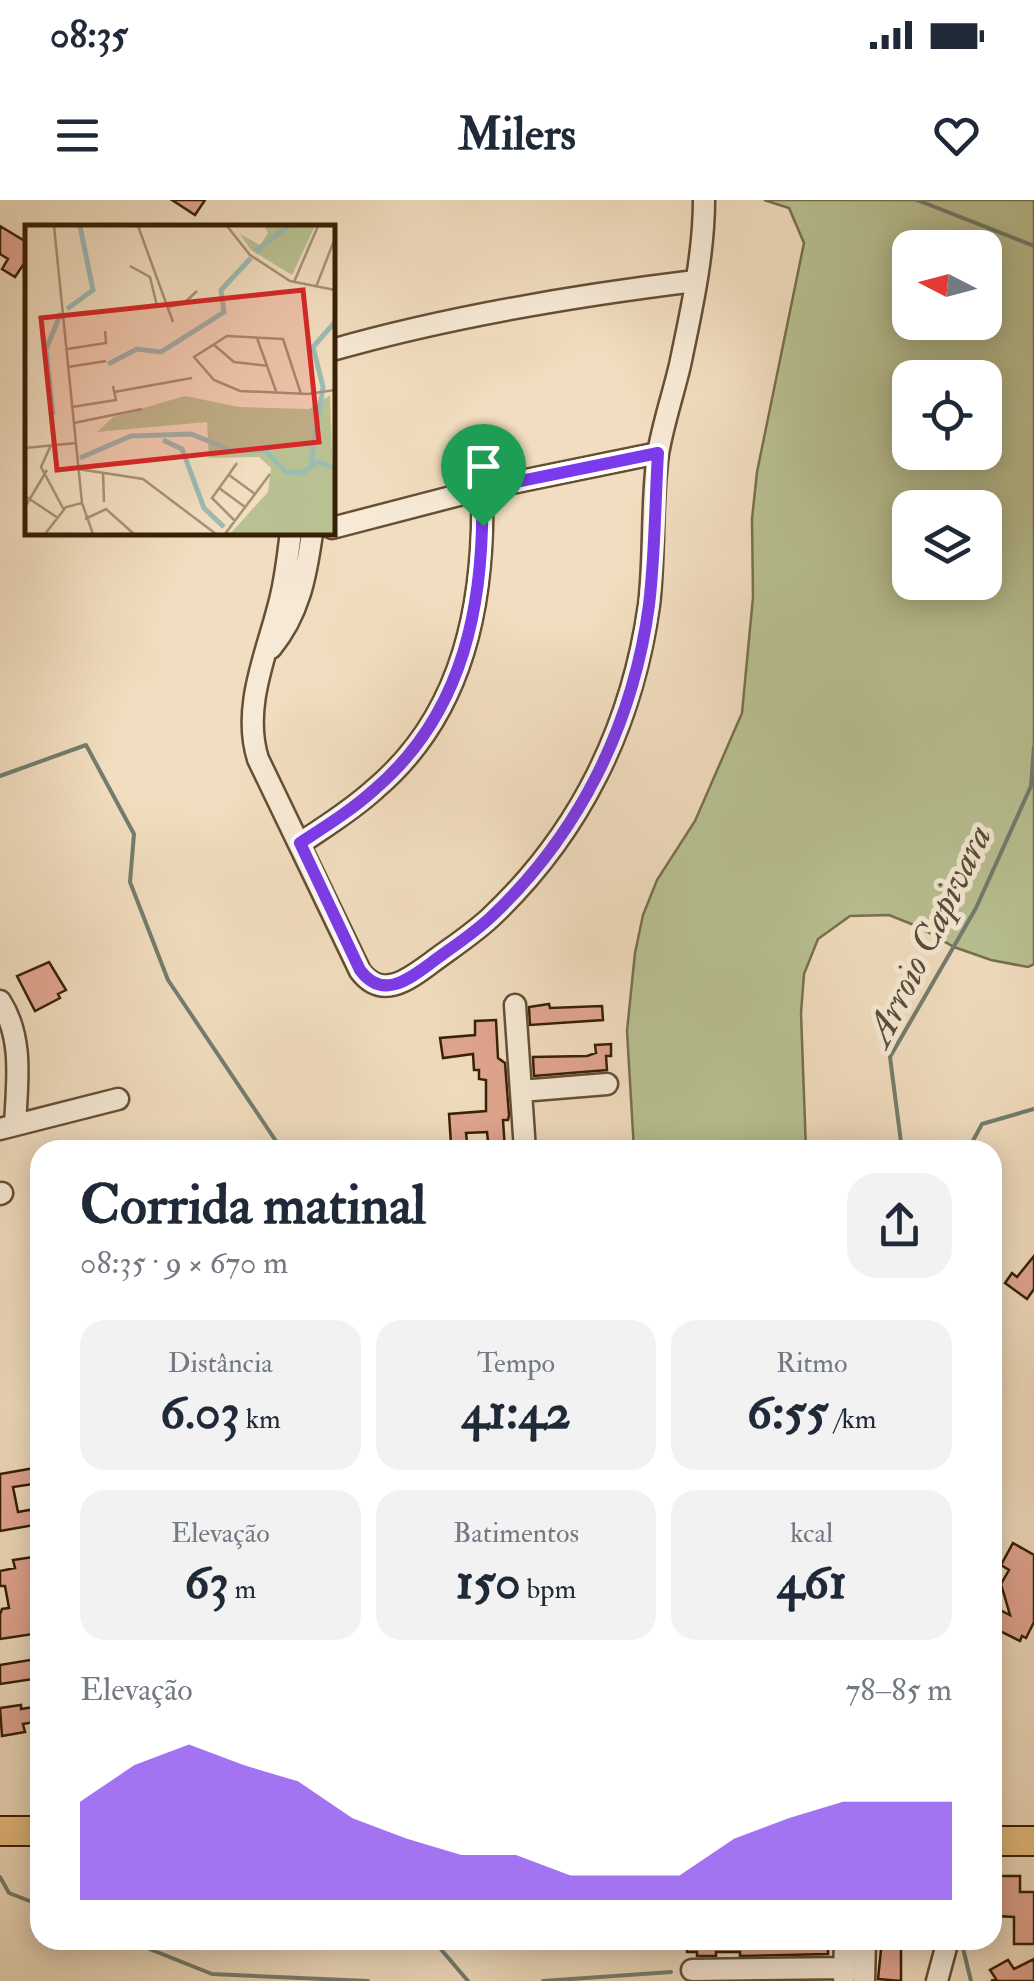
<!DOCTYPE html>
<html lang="pt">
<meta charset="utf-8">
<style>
:root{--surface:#fff;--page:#f2f2f3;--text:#1f2937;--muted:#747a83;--accent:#7c3aed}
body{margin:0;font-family:"IM FELL Double Pica",serif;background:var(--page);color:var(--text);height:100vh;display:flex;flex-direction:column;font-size:38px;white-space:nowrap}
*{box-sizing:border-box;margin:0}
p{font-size:32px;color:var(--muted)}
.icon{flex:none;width:55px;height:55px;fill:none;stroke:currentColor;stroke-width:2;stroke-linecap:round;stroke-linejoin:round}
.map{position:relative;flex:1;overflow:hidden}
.drawer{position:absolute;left:30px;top:940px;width:972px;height:810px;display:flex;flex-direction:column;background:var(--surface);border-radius:30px;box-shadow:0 5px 25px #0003}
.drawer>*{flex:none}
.needle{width:65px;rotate:276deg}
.tools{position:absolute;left:892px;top:30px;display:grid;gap:20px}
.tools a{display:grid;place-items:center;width:110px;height:110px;border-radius:20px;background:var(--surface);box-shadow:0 5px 25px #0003;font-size:50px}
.pin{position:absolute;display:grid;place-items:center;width:85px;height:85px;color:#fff;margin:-102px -42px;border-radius:50% 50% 50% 0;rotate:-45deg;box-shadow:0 0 10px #0007}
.pin .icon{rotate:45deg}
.round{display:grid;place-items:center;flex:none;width:105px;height:105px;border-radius:30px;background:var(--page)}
.overview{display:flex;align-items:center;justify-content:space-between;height:170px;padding:0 50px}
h1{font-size:55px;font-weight:700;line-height:75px}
.figures{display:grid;grid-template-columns:repeat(3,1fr);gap:15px;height:170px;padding:10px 50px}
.figures div{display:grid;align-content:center;border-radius:25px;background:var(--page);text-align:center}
.figures b{font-size:50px;font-weight:700}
.figures small{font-size:28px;font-weight:400}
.figures p{font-size:28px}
.chart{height:280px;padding:20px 50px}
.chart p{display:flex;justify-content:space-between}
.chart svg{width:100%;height:180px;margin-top:10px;fill:var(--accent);opacity:.7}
.status{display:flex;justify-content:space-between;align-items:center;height:70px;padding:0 50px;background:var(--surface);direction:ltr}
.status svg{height:28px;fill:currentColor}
header{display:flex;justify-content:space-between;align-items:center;height:130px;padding:0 50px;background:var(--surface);font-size:45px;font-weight:700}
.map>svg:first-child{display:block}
</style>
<div class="status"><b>08:35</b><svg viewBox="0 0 49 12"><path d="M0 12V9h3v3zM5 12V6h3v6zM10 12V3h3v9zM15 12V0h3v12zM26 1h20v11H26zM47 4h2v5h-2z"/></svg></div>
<header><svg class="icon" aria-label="menu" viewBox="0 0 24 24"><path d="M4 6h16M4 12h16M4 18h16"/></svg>Milers<svg class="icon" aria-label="heart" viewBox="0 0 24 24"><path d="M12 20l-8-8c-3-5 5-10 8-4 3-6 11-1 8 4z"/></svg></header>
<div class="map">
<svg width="1034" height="1781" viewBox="0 0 1034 1781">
<rect width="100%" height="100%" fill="#f1ddbf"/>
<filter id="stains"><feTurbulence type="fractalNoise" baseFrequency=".002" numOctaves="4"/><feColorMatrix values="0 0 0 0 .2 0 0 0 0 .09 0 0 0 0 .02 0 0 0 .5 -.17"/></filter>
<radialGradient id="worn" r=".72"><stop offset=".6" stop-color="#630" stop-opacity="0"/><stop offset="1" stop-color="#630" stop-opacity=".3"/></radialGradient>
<!-- green -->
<path fill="#b9c192" stroke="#78704c" stroke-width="2.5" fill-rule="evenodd" d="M764,0H1034V764L1028,767L991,760L954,747L919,727L889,715L850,716L818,739L804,774L801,813L806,950H634L627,831L635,753L643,715L657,680L695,621L742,513L753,397L752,319L757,272L804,43L789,8ZM910,48H985V122H910ZM910,178H985V252H910ZM910,308H985V382H910Z"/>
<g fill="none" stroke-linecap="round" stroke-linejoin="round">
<!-- stream -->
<path stroke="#737d6e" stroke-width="4" d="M917,0L1034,46
M0,576L86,545L134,634L130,682L168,780L282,950
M902,950L890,857L976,708L1031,586L1034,547
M968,950L982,924L1034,909
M0,1677L9,1693L40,1705
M127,1740L212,1774L368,1781
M433,1740L468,1781
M961,1740L971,1781
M543,1781L671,1772"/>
</g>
<!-- building -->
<path fill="#e2a690" stroke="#382006" stroke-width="2.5" d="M172,0H205L195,15Z
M0,26L28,43V68L23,65L15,77L2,69L8,59L0,54Z
M49,762L66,790L58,794L60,798L35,811L17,776Z
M549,804L550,808L602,806L603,820L530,825L529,807Z
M496,820L498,858L505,863L509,915L508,920H503L505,950H489L487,932L466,933L467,942L451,944L449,914L486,911V880L479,879V870H474L473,854L443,858L440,838L475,835V821Z
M611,844V856H606L607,870L534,876L533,857L587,856L596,853L595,845Z
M1034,1056V1089L1027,1099L1005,1083L1012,1073L1017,1077Z
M40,1267V1283L13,1287L18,1312L40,1308V1324L0,1331V1274Z
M1013,1343L1034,1355V1422L1026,1438L1022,1436L1020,1441L992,1427V1406L1010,1415L1001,1384L1009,1370L1001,1365Z
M40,1356V1380H35L40,1407V1433L0,1439V1414L2,1409L9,1408L5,1386H0V1371L15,1368L13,1360Z
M36,1459L40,1463V1478L0,1484V1465Z
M21,1505V1509L40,1506V1521L23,1524L25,1532L2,1536L0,1508Z
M995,1676H1020V1692H1034V1744H1014V1717L997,1716Z
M687,1740H828V1754L740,1756V1752H716V1756H697V1752H687Z
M882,1740H901V1781L878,1779Z
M1034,1759V1781H991L996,1779L990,1770L1008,1760L1014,1769Z"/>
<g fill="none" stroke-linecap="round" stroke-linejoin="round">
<defs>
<path id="minor" d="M332,150C451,116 572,96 695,81
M332,328L482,289L658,253
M291,332C288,354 286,375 281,396C269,449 241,505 258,559L360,771C382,800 408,780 431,763C451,748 473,734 491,717C580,633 632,526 649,405C655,355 651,304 658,254C663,224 673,195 680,165C691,112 704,55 704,0
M271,448C299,414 306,376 312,333
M301,643C326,626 352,610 375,589C465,513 485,400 482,289
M0,801C24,838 17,883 15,925
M515,805L525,950
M521,891L607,884
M0,929L118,899
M0,994L2,993
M692,1770L844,1768
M844,1778L845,1740
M864,1781L865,1740
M937,1781L948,1740"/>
<path id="major" d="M0,1631H40
M992,1641H1034"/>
</defs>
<!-- minor casing -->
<use href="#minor" stroke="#664f34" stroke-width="25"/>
<!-- major casing -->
<use href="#major" stroke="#382006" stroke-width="32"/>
<!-- minor -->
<use href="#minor" stroke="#f6e9d5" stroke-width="20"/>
<!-- major -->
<use href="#major" stroke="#e8be80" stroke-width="28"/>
</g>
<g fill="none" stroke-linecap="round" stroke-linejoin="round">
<defs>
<path id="route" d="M658,253C655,303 655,355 649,405C633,525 579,634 491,717C473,734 451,748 431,763C408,780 382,800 360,770L300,643C326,626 352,610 375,589C465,512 485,401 482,289Z"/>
</defs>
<!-- route casing -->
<use href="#route" stroke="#fff" stroke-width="20"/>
<!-- route -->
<use href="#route" stroke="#7c3aed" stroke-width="12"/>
</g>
<g text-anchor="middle" stroke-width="10" stroke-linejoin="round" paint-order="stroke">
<!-- water labels -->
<g font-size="38" font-style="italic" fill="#564e3a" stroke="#f6e9d5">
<text transform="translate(928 735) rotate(-64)" y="13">Arroio Capivara</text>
</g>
</g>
<!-- overview -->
<g transform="translate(25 25)">
<rect width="310" height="310" fill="#f1ddbf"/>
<path d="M239,1H290L267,50L226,25L215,9L235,20L243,8ZM305,170L310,309H205L243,267L246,243L234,232L184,233L182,197L72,207L88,192L160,171L214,182L284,184Z" fill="#b9c192"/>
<path fill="none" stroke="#9bbbb3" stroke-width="5" d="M230,27L263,1M42,84L68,65L55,1M83,139L112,124L136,127L199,87L196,65L226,33M28,190L21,124L36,88M138,215L157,224L179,283L199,302M55,233L106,211L166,209L208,226L240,225L261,247L277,248L293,237L310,243M286,239L298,162L288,122L310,97"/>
<path fill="none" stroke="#a79175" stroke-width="2.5" d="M29,1L57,278L68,309M113,1L148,97M202,1L225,30L265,56L310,65M105,41L125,52L132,81M269,57L293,1M291,62L310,13M142,82L158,79L172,66M232,113L251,166M188,119L209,137L243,141M42,124L81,118L80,106M43,142L81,136M89,167L167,153M276,169L258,114L202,111L169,132L189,155L215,166L283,169L310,165M47,182L91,175L88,161M49,198L117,184M26,220L16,242L39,285M0,223L51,218M53,244L118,254L191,309M78,247L79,277M204,250L230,269M194,263L220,282M0,271L33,293M0,282L22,245M60,294L81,284L109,309M210,296L187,273L212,238M20,309L41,282L57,278M200,309L245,249"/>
<path fill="#d62828" fill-opacity="0.15" stroke="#d62828" stroke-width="5" d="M278,65L294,217L32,245L16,93Z"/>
<rect width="310" height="310" fill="none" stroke="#382006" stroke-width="5"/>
</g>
<rect width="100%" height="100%" filter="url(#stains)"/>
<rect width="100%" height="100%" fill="url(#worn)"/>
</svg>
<div class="tools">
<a><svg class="needle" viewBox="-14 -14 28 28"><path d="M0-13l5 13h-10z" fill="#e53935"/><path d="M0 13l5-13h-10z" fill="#747a83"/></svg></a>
<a><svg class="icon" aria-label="locate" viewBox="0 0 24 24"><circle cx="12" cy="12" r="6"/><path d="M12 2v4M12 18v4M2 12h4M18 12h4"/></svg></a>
<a><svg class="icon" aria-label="layers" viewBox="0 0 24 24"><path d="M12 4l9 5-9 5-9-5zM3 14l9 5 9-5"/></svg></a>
</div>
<div class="pin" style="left:483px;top:326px;background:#1e9e55"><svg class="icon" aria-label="arrive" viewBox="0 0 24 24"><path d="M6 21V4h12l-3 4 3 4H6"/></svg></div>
<section class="drawer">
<div class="overview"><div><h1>Corrida matinal</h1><p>08:35 · 9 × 670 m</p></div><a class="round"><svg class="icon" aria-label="share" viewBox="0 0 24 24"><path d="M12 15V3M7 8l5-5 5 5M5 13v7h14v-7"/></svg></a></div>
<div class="figures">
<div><p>Distância</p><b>6.03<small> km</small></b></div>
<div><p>Tempo</p><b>41:42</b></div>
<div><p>Ritmo</p><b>6:55<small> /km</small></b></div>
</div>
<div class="figures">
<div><p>Elevação</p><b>63<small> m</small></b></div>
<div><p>Batimentos</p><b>150<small> bpm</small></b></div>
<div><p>kcal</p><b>461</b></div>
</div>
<div class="chart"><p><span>Elevação</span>78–85 m</p>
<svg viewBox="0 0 160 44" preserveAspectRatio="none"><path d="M0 44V20L10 11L20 6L30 11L40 15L50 24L60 29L70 33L80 33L90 38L100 38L110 38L120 29L130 24L140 20L150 20L160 20V44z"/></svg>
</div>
</section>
</div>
